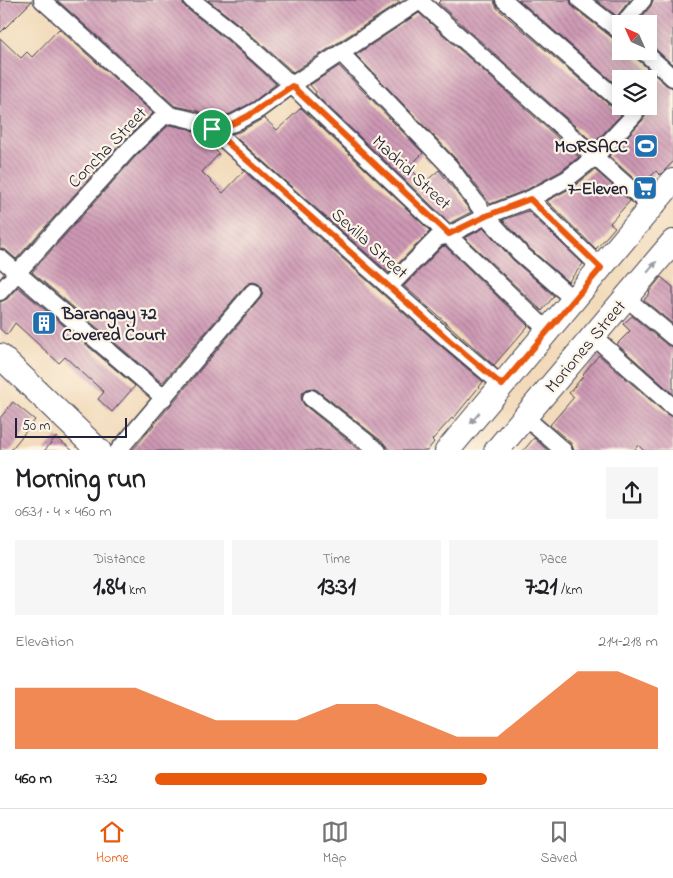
<!DOCTYPE html>
<meta charset="utf-8">
<style>
:root{--surface:#fff;--page:#f6f6f6;--text:#202124;--muted:#757577;--line:#e0e0e0;--accent:#ea580c}
body{margin:0;font-family:"Indie Flower",sans-serif;background:var(--page);color:var(--text);height:100vh;display:flex;flex-direction:column;font-size:19px;white-space:nowrap}
*{box-sizing:border-box;margin:0}
p{font-size:16px;color:var(--muted)}
.icon{flex:none;width:28px;height:28px;fill:none;stroke:currentColor;stroke-width:2;stroke-linecap:round;stroke-linejoin:round}
.map{position:relative;height:450px;overflow:hidden}
.panel{display:flex;flex-direction:column;background:var(--surface);flex:1}
.panel>*{flex:none}
.needle{width:32px;rotate:315deg}
.tools{position:absolute;left:612px;top:15px;display:grid;gap:10px}
.tools a{display:grid;place-items:center;width:45px;height:45px;border-radius:0px;background:var(--surface);box-shadow:0 2px 12px #0003;font-size:25px}
.scale{position:absolute;left:15px;bottom:12px;width:112px;box-sizing:border-box;padding-left:5px;border:2px solid #22223b;border-top:0;font-size:14px;line-height:18px;white-space:nowrap;color:#22223b;-webkit-text-stroke:4px #fcf5e5;paint-order:stroke}
.pin{position:absolute;display:grid;place-items:center;width:42px;height:42px;color:#fff;margin:-21px;border:2px solid #fff;border-radius:50%;box-shadow:0 1px 5px #0007}
.round{display:grid;place-items:center;flex:none;width:52px;height:52px;border-radius:0px;background:var(--page)}
.overview{display:flex;align-items:center;justify-content:space-between;height:85px;padding:0 15px}
h1{font-size:28px;font-weight:700;line-height:38px}
.stats{display:grid;grid-template-columns:repeat(3,1fr);gap:8px;height:85px;padding:5px 15px}
.stats div{display:grid;align-content:center;border-radius:0px;background:var(--page);text-align:center}
.stats b{font-size:25px;font-weight:700}
.stats small{font-size:14px;font-weight:400}
.stats p{font-size:14px}
.chart{height:140px;padding:10px 15px}
.chart p{display:flex;justify-content:space-between}
.chart svg{width:100%;height:90px;margin-top:5px;fill:var(--accent);opacity:.7}
ul{padding:0 15px;list-style:none;font-size:16px}
li{display:grid;grid-template-columns:80px 60px 1fr;align-items:center;height:38px}
li i{height:12px;border-radius:6px;background:var(--accent)}
.tabs{display:flex;justify-content:space-around;align-items:center;height:70px;border-top:1px solid var(--line);background:var(--surface);font-size:14px;color:var(--muted)}
.tabs a{display:grid;justify-items:center;gap:2px}
.tabs .current{color:var(--accent)}
.map>svg:first-child{display:block}
</style>
<div class="map">
<svg width="673" height="451" viewBox="0 0 673 451">
<defs>
<pattern id="building-back-hatch" width="6" height="6" patternUnits="userSpaceOnUse" patternTransform="scale(1.25)"><rect width="6" height="6" fill="#ce98b4"/><path d="M-1 5l2 2M0 0l6 6M5-1l2 2" fill="none" stroke="#a77c94"/></pattern>
</defs>
<rect width="100%" height="100%" fill="#fcf5e5"/>
<filter id="ink" filterUnits="userSpaceOnUse"><feTurbulence type="fractalNoise" baseFrequency=".02" numOctaves="2"/><feDisplacementMap in="SourceGraphic" scale="10" xChannelSelector="R" yChannelSelector="G"/><feConvolveMatrix kernelMatrix="1 2 1 2 8 2 1 2 1" color-interpolation-filters="sRGB"/></filter>
<filter id="wash" filterUnits="userSpaceOnUse"><feTurbulence type="fractalNoise" baseFrequency=".0096" numOctaves="4" result="noise"/><feDisplacementMap in="SourceGraphic" scale="20" xChannelSelector="R" yChannelSelector="G"/><feGaussianBlur stdDeviation="1.12" result="paint"/><feColorMatrix in="noise" values="0 0 0 0 0 0 0 0 0 0 0 0 0 0 0 0 0 1.4 0 .05"/><feComposite in="paint" operator="in"/></filter>
<g filter="url(#wash)">
<rect width="100%" height="100%" fill="#f2daba"/>
<g id="blocks">
<!-- building -->
<path fill="url(#building-back-hatch)" d="M0,0L32,1L0,33Z
M57,0H182L183,4L186,8L228,41L276,84L253,102L230,114L213,118L195,110L175,106Z
M208,0H397L400,2L293,72L241,26Z
M441,0H494L495,4L497,8L621,115L594,143L438,3Z
M519,0H570L571,4L574,8L615,40L621,42V51H633L634,55L636,58L666,85L673,88V162L660,175L656,171L642,186L609,156L642,121L645,117V111L641,106H649V79H621V89Z
M596,0H630L617,16Z
M653,0H673V65L649,43V24H636L651,6Z
M419,13L579,157L561,171L526,190L490,204L457,160L356,55Z
M59,29L153,113L122,142L16,259L6,250L0,248V38L21,58L27,52L32,57Z
M339,66L423,153L409,167L424,183L439,170L471,212L450,223L315,94L316,92L310,85Z
M301,108L430,231L389,273L232,134L239,132L264,118L277,130Z
M170,125L189,129L199,134L219,154L202,172L223,193L244,171L442,347L483,382L453,419L452,418L432,440L434,442L427,451H390L384,443L317,390L312,388L307,389L303,392L301,397L302,401L304,405L361,451H132L261,298L263,293L262,288L259,284L254,282L249,283L245,286L162,383L32,272L136,156L168,126Z
M595,170L630,201L610,223L615,227L596,249L547,201L573,187Z
M528,211L583,264L568,282L527,246L503,220Z
M484,228L513,260L554,296L542,311L465,238Z
M445,246L528,326L494,365L404,286L442,247Z
M661,277L673,287V324L644,300L650,293L649,292Z
M18,287L135,386L112,412L98,399L104,392L65,357L59,363L15,323L7,335L0,329V302L7,299Z
M632,316L667,345L673,347V394L617,344L630,331L623,324Z
M599,355L666,414L673,417V451H644L638,445L634,451H574L571,443L550,425L574,397L569,393L584,375L583,374Z
M13,402L35,420L10,451H0V418Z
M56,437L73,451H44Z
M534,438L548,451H523Z"/>
</g>
</g>
<g filter="url(#ink)">
<use href="#blocks" fill-opacity="0" stroke="#413e4e" stroke-width="1"/>
<g fill="none" stroke-linecap="round" stroke-linejoin="round">
<defs>
<path id="street" d="M42,0L170,115
M192,0L234,33L281,75L548,331
M504,0L621,102
M580,0L621,32
M420,1L651,207
M623,24L643,0
M643,51L673,78
M341,53L450,167L486,216L520,253L574,300
M212,129L449,340L502,385
M530,199L601,268
M0,258L164,398
M389,287L437,238L449,235L486,216L530,199L567,179L595,157L635,114L626,106
M0,292L129,149L163,117L170,115L180,117L192,120L212,129L234,123L258,110L292,85L421,0
M626,298L673,337
M593,336L673,407
M311,398L378,451
M525,417L564,451
M118,451L253,292"/>
<path id="secondary" d="M0,356L99,451
M447,451L673,181
M496,451L673,242"/>
</defs>
<!-- street casing -->
<use href="#street" stroke="#413e4e" stroke-width="19"/>
<!-- secondary casing -->
<use href="#secondary" stroke="#413e4e" stroke-width="26"/>
<!-- street -->
<use href="#street" stroke="#fff" stroke-width="16"/>
<!-- secondary -->
<use href="#secondary" stroke="#fff" stroke-width="24"/>
</g>
<!-- one-way arrows -->
<defs><path id="oneway-solid" d="M-6-.8H1V-3.2L6.5 0L1 3.2V.8H-6Z" transform="scale(1.25)"/></defs>
<g fill="#9c9ca7">
<use href="#oneway-solid" transform="translate(652 267) rotate(-50)"/>
<use href="#oneway-solid" transform="translate(475 418) rotate(130)"/>
</g>
</g>
<g fill="none" stroke-linecap="round" stroke-linejoin="round" filter="url(#ink)">
<defs>
<path id="route" d="M292,86L449,234L486,216L530,199L601,268L502,385L449,340L212,129L234,123L248,116Z"/>
</defs>
<!-- route casing -->
<use href="#route" stroke="#fff" stroke-width="10"/>
<!-- route -->
<use href="#route" stroke="#ea580c" stroke-width="6"/>
</g>
<!-- icons -->
<defs>
<symbol id="stadium-square" viewBox="-11 -11 22 22"><rect x="-9" y="-9" width="18" height="18" rx="4" fill="#1f6fb2" stroke="#fcf5e5"/><path d="M0-5a6.5 5 0 1 0 0 10a6.5 5 0 1 0 0-10ZM-3.5-1.8h7v3.6h-7Z" fill="#fff"/></symbol>
<symbol id="supermarket-square" viewBox="-11 -11 22 22"><rect x="-9" y="-9" width="18" height="18" rx="4" fill="#1f6fb2" stroke="#fcf5e5"/><path d="M-6-5.5h2.5l.6 2H6L4.5 2H-2.5L-4.4-4H-6ZM-1.5 3.2a1.3 1.3 0 1 0 .1 0ZM3 3.2a1.3 1.3 0 1 0 .1 0Z" fill="#fff"/></symbol>
<symbol id="building-square" viewBox="-11 -11 22 22"><rect x="-9" y="-9" width="18" height="18" rx="4" fill="#1f6fb2" stroke="#fcf5e5"/><path d="M-4-6H4V6H1V3H-1V6H-4ZM-2.5-4.3h1.7v1.8h-1.7ZM.8-4.3h1.7v1.8H.8ZM-2.5-1h1.7V.8h-1.7ZM.8-1h1.7V.8H.8Z" fill="#fff"/></symbol>
</defs>
<g fill-rule="evenodd">
<use href="#stadium-square" x="632" y="132" width="28" height="28"/>
<use href="#supermarket-square" x="631" y="174" width="28" height="28"/>
<use href="#building-square" x="30" y="309" width="28" height="28"/>
</g>
<g text-anchor="middle" stroke-width="4.5" stroke-linejoin="round" paint-order="stroke">
<!-- poi labels -->
<g font-size="18" font-weight="bold" fill="#22223b" stroke="#fcf5e5" text-anchor="end">
<text x="628" y="152">MORSACC</text>
<text x="628" y="194">7-Eleven</text>
<text x="62" y="319" text-anchor="start">Barangay 72<tspan x="62" dy="21">Covered Court</tspan></text>
</g>
<!-- street labels -->
<g font-size="18" fill="#22223b" stroke="#fcf5e5">
<text transform="translate(107 147) rotate(-46)" y="6">Concha Street</text>
<text transform="translate(412 172) rotate(43)" y="6">Madrid Street</text>
<text transform="translate(370 243) rotate(42)" y="6">Sevilla Street</text>
<text transform="translate(585 346) rotate(-50)" y="6">Moriones Street</text>
</g>
</g>
</svg>
<div class="tools">
<a><svg class="needle" viewBox="-14 -14 28 28"><path d="M0-13l5 13h-10z" fill="#e53935"/><path d="M0 13l5-13h-10z" fill="#757577"/></svg></a>
<a><svg class="icon" aria-label="layers" viewBox="0 0 24 24"><path d="M12 4l9 5-9 5-9-5zM3 14l9 5 9-5"/></svg></a>
</div>
<div class="scale">50 m</div>
<div class="pin" style="left:212px;top:129px;background:#1e9e55"><svg class="icon" aria-label="arrive" viewBox="0 0 24 24"><path d="M6 21V4h12l-3 4 3 4H6"/></svg></div>
</div>
<section class="panel">
<div class="overview"><div><h1>Morning run</h1><p>06:31 · 4 × 460 m</p></div><a class="round"><svg class="icon" aria-label="share" viewBox="0 0 24 24"><path d="M12 15V3M7 8l5-5 5 5M5 13v7h14v-7"/></svg></a></div>
<div class="stats">
<div><p>Distance</p><b>1.84<small> km</small></b></div>
<div><p>Time</p><b>13:31</b></div>
<div><p>Pace</p><b>7:21<small> /km</small></b></div>
</div>
<div class="chart"><p><span>Elevation</span>214–218 m</p>
<svg viewBox="0 0 160 44" preserveAspectRatio="none"><path d="M0 44V14L10 14L20 14L30 14L40 22L50 30L60 30L70 30L80 22L90 22L100 30L110 38L120 38L130 22L140 6L150 6L160 14V44z"/></svg>
</div>
<ul>
<li><b>460 m</b>7:32<i style="width:66%"></i></li>
</ul>
</section>
<nav class="tabs">
<a class="current"><svg class="icon" aria-label="home" viewBox="0 0 24 24"><path d="M3 11l9-7 9 7M6 9v11h12V9"/></svg>Home</a>
<a><svg class="icon" aria-label="map" viewBox="0 0 24 24"><path d="M3 6l6-2 6 2 6-2v14l-6 2-6-2-6 2zM9 4v14M15 6v14"/></svg>Map</a>
<a><svg class="icon" aria-label="saved" viewBox="0 0 24 24"><path d="M7 4h10v16l-5-4-5 4z"/></svg>Saved</a>
</nav>
